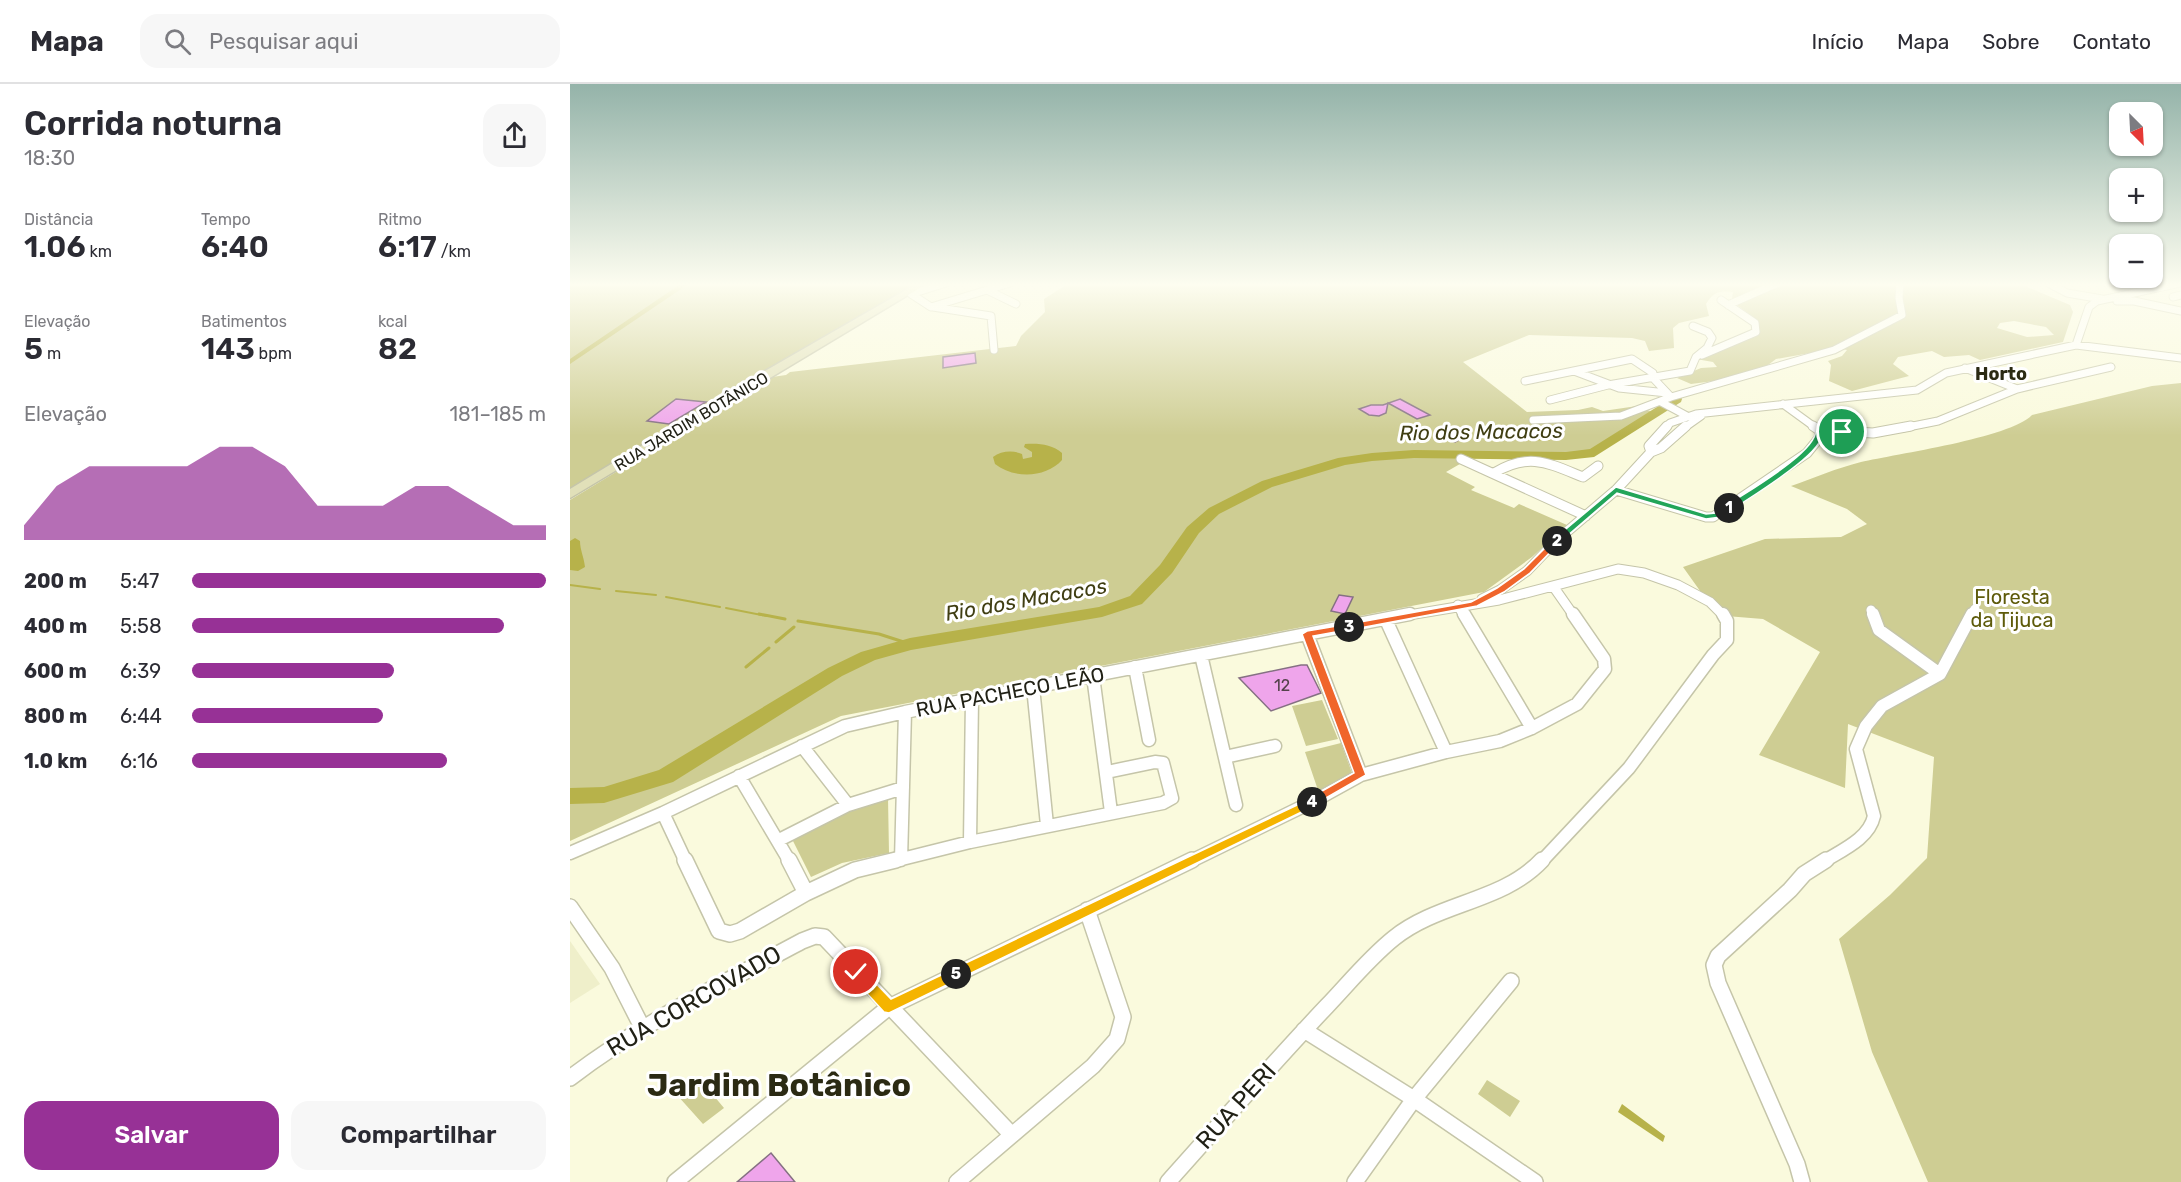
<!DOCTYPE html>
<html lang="pt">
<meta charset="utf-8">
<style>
:root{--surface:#fff;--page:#f7f7f7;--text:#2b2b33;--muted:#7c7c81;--line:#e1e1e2;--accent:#973196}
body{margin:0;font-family:Rubik,sans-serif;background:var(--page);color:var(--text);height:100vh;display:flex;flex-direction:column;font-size:22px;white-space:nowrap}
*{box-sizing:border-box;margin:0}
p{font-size:20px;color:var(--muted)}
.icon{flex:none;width:33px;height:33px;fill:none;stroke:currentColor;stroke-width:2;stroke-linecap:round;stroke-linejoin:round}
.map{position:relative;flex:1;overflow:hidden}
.panel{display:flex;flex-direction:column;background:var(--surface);width:570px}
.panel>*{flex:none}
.needle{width:39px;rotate:156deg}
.controls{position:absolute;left:1539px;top:18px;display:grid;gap:12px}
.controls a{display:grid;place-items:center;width:54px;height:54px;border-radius:12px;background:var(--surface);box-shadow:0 2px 4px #0004;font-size:30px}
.pin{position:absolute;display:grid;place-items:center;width:51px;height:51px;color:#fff;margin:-26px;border:3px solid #fff;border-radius:50%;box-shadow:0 2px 6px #0007}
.km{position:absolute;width:30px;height:30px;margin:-15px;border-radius:50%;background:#222;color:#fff;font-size:16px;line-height:30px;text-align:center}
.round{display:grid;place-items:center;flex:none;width:63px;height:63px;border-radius:18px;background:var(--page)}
.summary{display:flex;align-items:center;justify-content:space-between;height:102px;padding:0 24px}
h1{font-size:33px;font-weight:600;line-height:45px}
.figures{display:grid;grid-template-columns:repeat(3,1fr);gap:9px;height:102px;padding:6px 24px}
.figures div{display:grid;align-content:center}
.figures b{font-size:30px;font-weight:600}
.figures small{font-size:16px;font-weight:400}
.figures p{font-size:16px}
.chart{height:168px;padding:12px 24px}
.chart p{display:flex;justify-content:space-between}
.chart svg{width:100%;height:108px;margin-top:6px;fill:var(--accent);opacity:.7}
.action{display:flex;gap:12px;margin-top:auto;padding:12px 24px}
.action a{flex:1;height:69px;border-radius:18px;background:var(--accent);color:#fff;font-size:24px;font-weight:600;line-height:69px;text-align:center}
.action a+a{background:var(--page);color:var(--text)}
ul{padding:0 24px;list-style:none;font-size:20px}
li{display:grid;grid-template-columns:96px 72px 1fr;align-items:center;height:45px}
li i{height:15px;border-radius:8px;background:var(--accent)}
header{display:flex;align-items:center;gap:36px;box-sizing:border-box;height:84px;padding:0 30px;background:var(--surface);border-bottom:2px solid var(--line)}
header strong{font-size:28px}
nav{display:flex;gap:33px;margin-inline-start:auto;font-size:21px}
.search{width:420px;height:54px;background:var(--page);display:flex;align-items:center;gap:15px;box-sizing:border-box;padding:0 21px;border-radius:18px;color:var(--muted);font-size:22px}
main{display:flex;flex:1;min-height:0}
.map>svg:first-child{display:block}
</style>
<header>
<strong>Mapa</strong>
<div class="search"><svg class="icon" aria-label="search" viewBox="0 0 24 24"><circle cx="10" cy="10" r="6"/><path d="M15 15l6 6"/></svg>Pesquisar aqui</div>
<nav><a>Início</a><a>Mapa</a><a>Sobre</a><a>Contato</a></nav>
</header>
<main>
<section class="panel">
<div class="summary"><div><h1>Corrida noturna</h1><p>18:30</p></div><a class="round"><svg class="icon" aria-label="share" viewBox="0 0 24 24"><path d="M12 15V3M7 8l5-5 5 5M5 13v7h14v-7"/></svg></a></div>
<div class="figures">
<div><p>Distância</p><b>1.06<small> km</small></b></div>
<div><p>Tempo</p><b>6:40</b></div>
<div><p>Ritmo</p><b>6:17<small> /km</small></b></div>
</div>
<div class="figures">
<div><p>Elevação</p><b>5<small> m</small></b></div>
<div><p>Batimentos</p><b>143<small> bpm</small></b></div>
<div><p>kcal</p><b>82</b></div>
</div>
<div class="chart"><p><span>Elevação</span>181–185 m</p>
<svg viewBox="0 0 160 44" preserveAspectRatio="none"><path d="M0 44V38L10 22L20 14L30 14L40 14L50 14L60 6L70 6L80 14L90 30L100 30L110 30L120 22L130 22L140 30L150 38L160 38V44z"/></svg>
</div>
<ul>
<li><b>200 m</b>5:47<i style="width:100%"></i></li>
<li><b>400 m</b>5:58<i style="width:88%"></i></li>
<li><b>600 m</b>6:39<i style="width:57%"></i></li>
<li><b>800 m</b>6:44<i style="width:54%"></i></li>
<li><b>1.0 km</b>6:16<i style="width:72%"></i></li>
</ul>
<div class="action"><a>Salvar</a><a>Compartilhar</a></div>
</section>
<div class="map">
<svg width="1611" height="1098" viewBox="0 0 1611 1098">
<rect width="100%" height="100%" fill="#fafadd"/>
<!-- built -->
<path fill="#efefca" d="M0,857L30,900L0,919Z"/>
<!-- green -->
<path fill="#cecd93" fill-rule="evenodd" d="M0,199H351L271,243L0,404Z
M499,199H1448L1500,221L1503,228L1493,258L1410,276L1399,271L1374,273L1362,267L1328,273L1323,280L1339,292L1282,307L1259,297L1261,281L1258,277L1272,272L1277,266L1268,264L1206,275L1190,287L1144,297L1121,300L1107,294L1131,284L1147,283L1143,278L1126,275L1134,262L1144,263L1184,249C1189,230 1172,228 1162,216L1163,208C1150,207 1144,207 1136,220L1139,232L1109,239L1103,244L1104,264L1079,267L1075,257L1062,254L959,251L893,278L957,328L1008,326L1022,323L1033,327L1067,322L1085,329L1022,369H909L876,388L905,403L901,406L944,424L949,420L997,441L962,473L914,508L271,632L0,757V416L202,293L216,291L220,288L446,262L451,252L475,228L474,215ZM1444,237L1476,243L1484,251L1457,253L1427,244L1430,239Z
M1611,299V1098H1358L1302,968L1269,855L1320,811L1357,774L1364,673L1278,640L1275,704L1189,671L1250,568L1193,535L1156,532L1138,518L1113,483L1195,455L1271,453L1297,440L1277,425L1221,402C1244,394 1267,384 1291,378C1326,370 1440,354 1462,331L1582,302Z
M752,616L768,655L736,662L722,622Z
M771,659L782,689L749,709L735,668Z
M318,714L319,769L272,779L241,793L221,753L279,724Z
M127,995L134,1000L154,1024L133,1040L107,1011Z
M917,996L950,1017L940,1033L908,1010Z"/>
<!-- water -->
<path fill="#b7b24a" d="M112,199H120L0,280V275Z
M953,343H956L980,357L938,354L931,351Z
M455,360C468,359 482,360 492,369V376C476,394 444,395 425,380L423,373C431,367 443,366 452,370L453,375L462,373V368L454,363Z
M5,454L10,457C10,466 14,473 15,483L8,487L0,486V457Z
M1052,1020L1095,1052L1093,1058L1048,1028Z"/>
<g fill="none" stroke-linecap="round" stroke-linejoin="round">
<!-- stream-far1 -->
<path stroke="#b7b24a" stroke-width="2" d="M0,501L30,505
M46,507L86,511
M96,513L150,523
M156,524L197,532"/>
<!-- stream -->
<path stroke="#b7b24a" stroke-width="3" d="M189,530L215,535
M228,537L309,550L340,560
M206,558L224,543
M176,583L199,564"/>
<!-- river -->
<path fill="#b7b24a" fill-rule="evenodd" d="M1106,311L1111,312L1112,315L1111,318L1024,373L996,376L844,374L802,377L775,381L702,403L649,430L629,449L602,489L572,520L532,533L341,566L305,576L272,592L103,698L34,719L0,720V704L34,703L89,686L258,584L291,568L340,554L529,523L560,512L590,481L617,443L639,424L692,397L768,374L802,369L844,366L996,368L1020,365Z"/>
</g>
<!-- building -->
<path fill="#efa5eb" stroke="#857083" stroke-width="1.5" d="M405,269L406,279L373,284V273Z
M106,315L136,318L99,340L77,337Z
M830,315L860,331L847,335L818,319L816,329L809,332L799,331L789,325L801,321H813Z
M884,345L888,346L899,351L885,358L870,352Z
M769,511L783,513L775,530L761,527Z
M731,581H737L751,609L701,627L669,594Z
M201,1069L225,1098H167Z"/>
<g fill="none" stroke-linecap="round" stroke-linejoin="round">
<defs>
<path id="minor-far3" d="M1478,199L1497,209L1532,215
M417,206L446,220
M341,210L361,223L440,199
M341,210L376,199
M1603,213L1611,211
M1547,217H1564L1611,227
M1158,221L1208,199
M363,223L421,232L424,266
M1506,261L1519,223L1527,217L1611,199
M1132,271L1186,248L1185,239L1151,216
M1395,284L1447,305
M1004,287L1049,304L1097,309
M955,297L1062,275L1083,289L1084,295L1101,313L1051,332L963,336
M1101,313L1264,266L1332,231L1329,214L1330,199
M980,316L1038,301L1120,287L1126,273L1137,264L1142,254L1138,248L1123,242
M1091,318L1117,332
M1213,320L1246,344
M1096,344L1100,339L1126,330L1347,306L1376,289L1506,261L1611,274
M1114,344L1131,332
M1333,344L1368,337L1447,305L1541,283"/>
<path id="minor-far2" d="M1243,342L1249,346L1303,349L1341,342
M1081,368L1079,362L1097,342
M891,375L1016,432
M924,389C959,368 978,379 1013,393L1028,382
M1046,406L1136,433H1143L1237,369L1250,353L1249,346
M983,502L1004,532
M912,515L930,506L957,487L986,457L1046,406L1081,368L1091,364L1116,342
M888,521L894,532
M1301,526L1303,532
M833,532L929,516L1048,485L1074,489L1108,501L1140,518L1154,532
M1401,532L1405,525"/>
<path id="minor-far1" d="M894,530L962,644
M1303,530L1309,546L1370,590
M816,536L876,668
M737,550L791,691
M631,571L666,721
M565,583L579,656
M523,592L541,728
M463,603L477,741
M232,662L278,721
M655,673L705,662
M169,692L220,778
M93,729L116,778
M209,756L278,721L333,704
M400,758L402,615
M0,769L93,729L275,642L335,628L840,530
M331,776L335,628
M320,778L400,758L593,719L602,714L593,679L585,678L537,688
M619,778L744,717L791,691L876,668L930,657L962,644L1007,620L1035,585L1034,575L1003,530
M971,778L1059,684L1143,571L1157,556V537L1153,530
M1253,778C1272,766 1299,755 1304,732L1286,665L1296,642L1312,622L1370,590L1402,530"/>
<path id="minor" d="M115,776L149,847L160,850L170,847L236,809
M219,776L236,809L285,786L326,776
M0,823L42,884L72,943
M734,946L844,1015L965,1098
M0,994C72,939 152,900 232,857L245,852L254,853L441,1050
M105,1098L319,923L622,776
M387,1098L523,982L547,955L553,933L517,826
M598,1098C651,1039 703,979 757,922C779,899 799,874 824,854C869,818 933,818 972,776
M785,1098L844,1015L941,897
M1232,1098L1227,1080L1148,899L1144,881L1148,872L1220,806L1234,790L1256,776"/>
<path id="secondary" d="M348,199H358L0,414V405L183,294Z"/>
</defs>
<!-- minor-far3 casing -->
<use href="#minor-far3" stroke="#c5c5a9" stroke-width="9"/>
<!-- minor-far2 casing -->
<use href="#minor-far2" stroke="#c5c5a9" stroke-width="11"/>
<!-- minor-far1 casing -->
<use href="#minor-far1" stroke="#c5c5a9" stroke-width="15"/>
<!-- minor casing -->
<use href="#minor" stroke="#c5c5a9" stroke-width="18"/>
<!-- secondary casing -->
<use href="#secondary" stroke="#c5c5a9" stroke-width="3"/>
<!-- minor-far3 -->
<use href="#minor-far3" stroke="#fff" stroke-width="7"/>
<!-- minor-far2 -->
<use href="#minor-far2" stroke="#fff" stroke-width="9"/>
<!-- minor-far1 -->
<use href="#minor-far1" stroke="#fff" stroke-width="12"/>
<!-- minor -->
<use href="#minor" stroke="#fff" stroke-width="15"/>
<!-- secondary -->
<use href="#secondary" fill="#e1e0b9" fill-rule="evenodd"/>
</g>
<!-- sky -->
<linearGradient id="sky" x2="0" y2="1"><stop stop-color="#94b3a9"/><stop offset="0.57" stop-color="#fdfdf0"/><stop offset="1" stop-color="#fdfdf0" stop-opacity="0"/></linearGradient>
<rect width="1611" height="352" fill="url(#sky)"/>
<!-- split-1 -->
<path fill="#22a559" stroke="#fff" stroke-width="1.5" d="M1250,344L1276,348L1272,350L1253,348C1254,370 1180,413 1162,426H1156V422C1176,408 1246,369 1246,346Z"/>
<!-- split-2 -->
<path fill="#22a559" stroke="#fff" stroke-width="1.5" d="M1046,403L1136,430L1146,429L1159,421L1163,424L1151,433L1136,435L1047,409L990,458H984V455Z"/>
<!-- split-3 -->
<path fill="#f0652b" stroke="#fff" stroke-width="1.5" d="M984,455L991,457L960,489L934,508L907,522L779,546L774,543L779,540L901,518L927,504L954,485Z"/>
<!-- split-4 -->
<path fill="#f0652b" stroke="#fff" stroke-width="1.5" d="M779,540L782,541V545L743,552L796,691L742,722L738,721V715L784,689L732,550L737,547Z"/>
<!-- split-5 -->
<path fill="#f5b400" stroke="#fff" stroke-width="1.5" d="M742,714L746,715V721L391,894L386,896L381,894L379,890L381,886Z"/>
<!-- split-6 -->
<path fill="#f5b400" stroke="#fff" stroke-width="1.5" d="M286,882L291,884L321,915L386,884L391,886L393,890L391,894L319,929L314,928L281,892L279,888L281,884Z"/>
<g text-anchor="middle" stroke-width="6" stroke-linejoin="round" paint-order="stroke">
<!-- far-street labels -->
<g font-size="16" fill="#212116" stroke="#fff">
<text transform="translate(121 337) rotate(-31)" y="6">RUA JARDIM BOTÂNICO</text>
</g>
<!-- number labels -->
<g font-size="16" fill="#54424b">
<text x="712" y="607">12</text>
</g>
<!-- far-neighbourhood labels -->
<g font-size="18" font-weight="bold" fill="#2b2a13" stroke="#fff">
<text x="1431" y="296">Horto</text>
</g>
<!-- park labels -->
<g font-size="20" fill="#5e5b0b" stroke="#fff">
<text x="1442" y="520">Floresta<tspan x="1442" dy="23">da Tijuca</tspan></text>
</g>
<!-- street labels -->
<g font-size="20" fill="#212116" stroke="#fff">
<text transform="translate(440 608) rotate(-11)" y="7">RUA PACHECO LEÃO</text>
</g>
<!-- water labels -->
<g font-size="21" font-style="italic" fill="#403e13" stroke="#fff">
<text transform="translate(911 348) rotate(-1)" y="7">Rio dos Macacos</text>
<text transform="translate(456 516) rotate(-10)" y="7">Rio dos Macacos</text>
</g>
<!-- near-street labels -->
<g font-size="24" fill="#212116" stroke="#fff">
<text transform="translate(124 917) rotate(-30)" y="8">RUA CORCOVADO</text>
<text transform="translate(666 1022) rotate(-48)" y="8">RUA PERI</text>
</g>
<!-- near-district labels -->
<g font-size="32" font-weight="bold" fill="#2b2a13" stroke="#fff">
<text x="209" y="1012">Jardim Botânico</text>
</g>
</g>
</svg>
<div class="controls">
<a><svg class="needle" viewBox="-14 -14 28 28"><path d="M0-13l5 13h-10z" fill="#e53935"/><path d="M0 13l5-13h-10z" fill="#7c7c81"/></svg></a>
<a>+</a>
<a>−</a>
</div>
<div class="pin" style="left:1272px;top:348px;background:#1e9e55"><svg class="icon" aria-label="arrive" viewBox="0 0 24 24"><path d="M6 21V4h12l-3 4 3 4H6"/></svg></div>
<div class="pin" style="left:286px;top:888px;background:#d93025"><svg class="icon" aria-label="check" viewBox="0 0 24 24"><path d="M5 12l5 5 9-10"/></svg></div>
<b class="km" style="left:1159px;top:424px">1</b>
<b class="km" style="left:987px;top:457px">2</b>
<b class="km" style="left:779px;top:543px">3</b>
<b class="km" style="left:742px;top:718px">4</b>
<b class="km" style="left:386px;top:890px">5</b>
</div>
</main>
